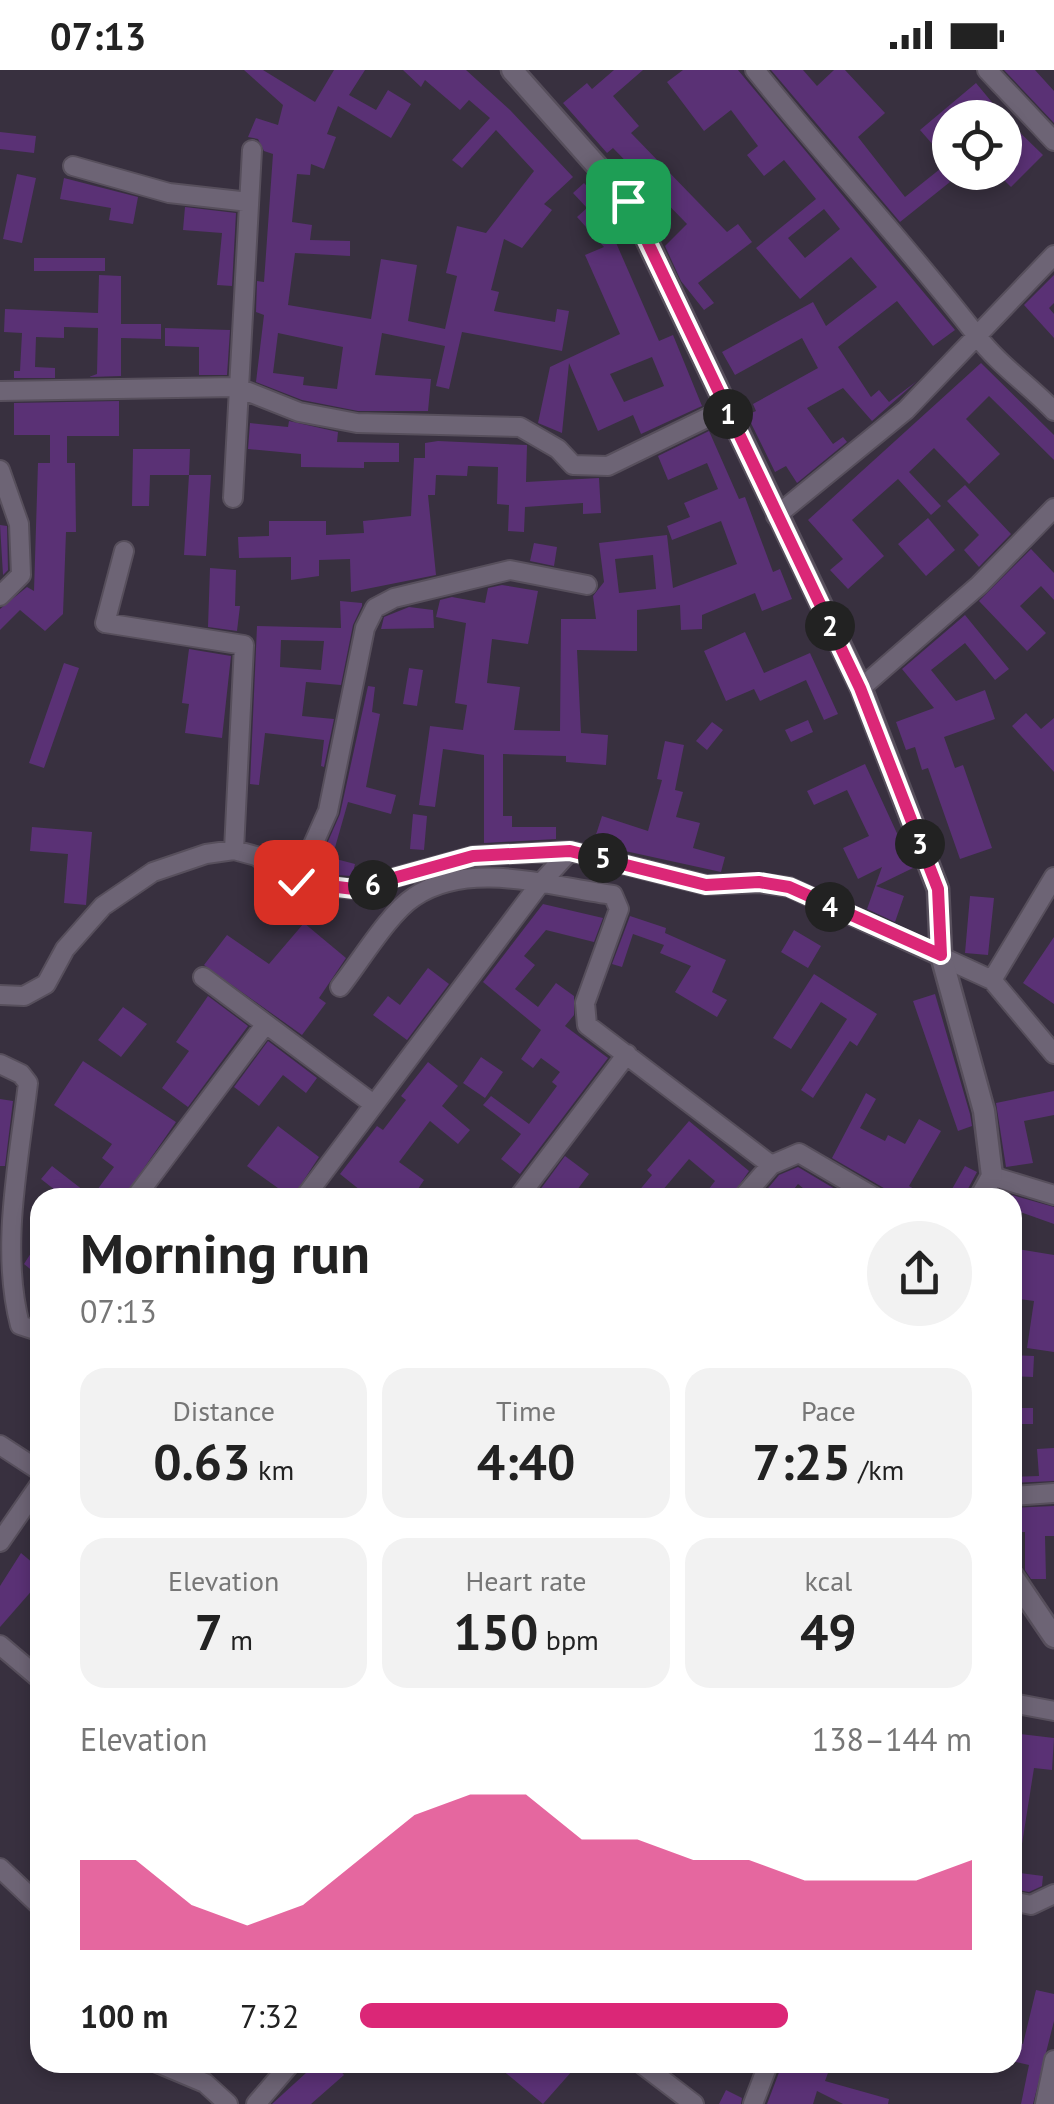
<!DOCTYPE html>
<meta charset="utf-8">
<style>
:root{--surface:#fff;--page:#f2f2f2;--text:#222;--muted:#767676;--accent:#db2777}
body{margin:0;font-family:"PT Sans",sans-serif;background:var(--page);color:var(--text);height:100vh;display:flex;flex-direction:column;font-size:38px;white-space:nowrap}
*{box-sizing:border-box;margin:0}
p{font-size:32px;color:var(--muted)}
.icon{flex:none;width:55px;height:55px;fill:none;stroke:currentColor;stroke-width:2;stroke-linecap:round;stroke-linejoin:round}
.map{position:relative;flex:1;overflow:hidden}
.sheet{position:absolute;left:30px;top:1118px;width:992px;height:885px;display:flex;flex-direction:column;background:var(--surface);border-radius:30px;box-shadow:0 5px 15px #0003}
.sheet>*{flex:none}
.buttons{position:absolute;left:932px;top:30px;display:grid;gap:20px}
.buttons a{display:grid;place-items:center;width:90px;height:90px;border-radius:50%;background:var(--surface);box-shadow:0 5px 15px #0003;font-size:50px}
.pin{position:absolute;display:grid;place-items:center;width:85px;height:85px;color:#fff;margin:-42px;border-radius:20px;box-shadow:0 5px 15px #0006}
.km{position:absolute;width:50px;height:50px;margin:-25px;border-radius:50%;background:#222;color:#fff;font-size:28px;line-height:50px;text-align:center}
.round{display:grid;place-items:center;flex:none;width:105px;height:105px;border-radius:52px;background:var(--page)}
.headline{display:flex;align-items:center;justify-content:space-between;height:170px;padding:0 50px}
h1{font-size:55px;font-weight:700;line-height:75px}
.stats{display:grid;grid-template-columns:repeat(3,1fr);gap:15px;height:170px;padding:10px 50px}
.stats div{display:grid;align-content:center;border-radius:25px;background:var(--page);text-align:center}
.stats b{font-size:50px;font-weight:700}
.stats small{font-size:28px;font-weight:400}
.stats p{font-size:28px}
.chart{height:280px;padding:20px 50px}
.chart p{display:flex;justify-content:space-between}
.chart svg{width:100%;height:180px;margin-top:10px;fill:var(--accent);opacity:.7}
ul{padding:0 50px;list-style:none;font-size:32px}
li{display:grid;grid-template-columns:160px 120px 1fr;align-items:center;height:75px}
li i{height:25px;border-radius:12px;background:var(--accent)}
.status{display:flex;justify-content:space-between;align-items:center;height:70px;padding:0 50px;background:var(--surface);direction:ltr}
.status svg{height:28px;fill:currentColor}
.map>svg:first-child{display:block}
</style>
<div class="status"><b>07:13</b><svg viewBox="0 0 49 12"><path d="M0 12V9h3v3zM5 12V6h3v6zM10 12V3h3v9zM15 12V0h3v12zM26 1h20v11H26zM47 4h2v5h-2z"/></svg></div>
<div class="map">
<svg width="1054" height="2034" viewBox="0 0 1054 2034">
<rect width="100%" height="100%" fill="#38303f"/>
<!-- building -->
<path fill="#5a3175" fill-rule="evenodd" d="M244,0H263L315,32L334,0H365L349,25L376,40L388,20L411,34L391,68L338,36L327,64L336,67L324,99L311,94L310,105L297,104L292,152L312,155L310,170L350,171V186L295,183L288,235L371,249L381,189L417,195L408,251L445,259L457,206L446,203L457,156L486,163L534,101L496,60L462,98L452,90L490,48L469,30L460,40L425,10L421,17L403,0H466L510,40L573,107L544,134L552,140L522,178L504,169L491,220L499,222L494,241L555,252L557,239L569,241L562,281L462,262L449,319L436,316L445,276L382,263L375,305L431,309L428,341H358L302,330L256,312L264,245L256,242L257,211L264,212L273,84L264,81L258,69L248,67L256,48L278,55L283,35ZM278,263L343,277L337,319L303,315L304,307L273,303Z
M614,0H643L613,26L639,56L631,63L727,162L738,154L752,172L698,213L714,233L704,240L681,211L665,176L687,154L613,78L607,83L563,33L587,13L592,19Z
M683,0H738L955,260L933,276L897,231L838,277L871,327L879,320L889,332L917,311L872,351L843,318L807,338L833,374L843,367L847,372L797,413L786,396L775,402L747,345L756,341L753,334L818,298L802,268L735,305L722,282L813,232L826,256L877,217L851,187L800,229L756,178L816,129L784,90L764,106L747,85L758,76L731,40L704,61L667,12ZM824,139L840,159L805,188L788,168Z
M771,0H803L817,16L834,0H845L885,43L858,67L905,127L940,99L950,112L900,152Z
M1004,0H1035L1054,21V53Z
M976,13L1005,48H950V62L934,76L920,60Z
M1005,48L1043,85L1011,117L1005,111Z
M0,62L36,66L34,83L0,79Z
M17,104L36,108L22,173L3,169Z
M64,108L138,127L133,154L109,150L111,138L60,129Z
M584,113L618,151L610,159L659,271L673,265L702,336L641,364L633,345L598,361L569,293L562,363L538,353L550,297L620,264L585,185L604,177L577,147L587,138L573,123ZM652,287L664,316L624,332L610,304Z
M185,137L236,143L232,216L217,215L222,163L183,160Z
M34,188H105V201H34Z
M99,205L121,206V254H161V269L121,268V306L89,307L97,304L98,258L64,257V268L36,267L35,297L55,298V308H14V301H20L22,263L4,262L5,239L98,243Z
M1054,205V233L1049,238L1054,244V268L1024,235Z
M165,258L230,260L227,305H199V277L165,276Z
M981,293L1054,365V390L989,326L966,349L1000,384L969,414L934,378L909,402L941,436L931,445L898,409L852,450L884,486L848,519L830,500L843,489L808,450Z
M119,331V366H67V393H75L76,462H66L63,544L45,561L20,540L0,560V539L27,517L34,521L38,393H50V365H14V333Z
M289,351L338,362L337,372L399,373V392H364V398L301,397V384L248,379L250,353L288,357Z
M709,361L739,429L745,427L773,502L780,499L792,529L762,541L755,523L702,545V559L681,560L680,535L637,540V581L577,580L581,663L608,665L606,695L566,692V686L503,684V746H512V757H556V769L484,773V685L443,679L435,737L419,735L430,656L463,660L467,635L455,633L466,553L436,547L440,530L452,527L485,533L488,518L502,515L538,521L528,574L492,569L487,613L520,617L514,660L560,661L561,549H596L593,526L604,512L599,473L667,465L673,518L737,494L721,451L672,470L667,456L690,447L684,433L718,419L707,393L668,410L658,386ZM653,485L656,519L619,523L615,489Z
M438,371L527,375L526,412L599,408L601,443L583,444V433L525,437L524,462L508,461L509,435L497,434L498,397L468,396L467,406L436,405L435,425H428L436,505L351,522L350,489L319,490V506L291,510V487L239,488L238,467L269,466V451H326V465L364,463L363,451L411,446L414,388H425V373Z
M133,379H190L189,405H150L149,436H132Z
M189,405H211L206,486L184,485Z
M965,415L1011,464L979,497L964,480L979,465L947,431Z
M928,448L955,480L926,506L898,474Z
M0,455L7,456L8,500L3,505Z
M534,473L557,477L554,496L530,491Z
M1031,479L1054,503V530L1041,516L1020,536L1046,563L1027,581L979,531Z
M210,498L236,500L235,536H240L237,561L208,557Z
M340,531L362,533V536L353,555L341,615L306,612L302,646L334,649L324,697L321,696L324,670L265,663L259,715L250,714L257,556L341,558ZM281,570L324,571L321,600L280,597Z
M409,537L433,540L434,558L381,559L384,547Z
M965,545L1009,599L995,610L965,573L931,600L956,631L985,620L995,649L944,667L955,698L963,695L992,778L960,789L928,698L922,700L915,677L906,680L896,652L934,638L902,599Z
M745,562L764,603L810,583L838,644L824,650L806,610L760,631L754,619L726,631L704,581Z
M189,579L231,586L222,668L185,663L189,634L182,633Z
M64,593L79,598L44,698L29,693Z
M409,598L423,600L417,636L403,634Z
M368,616L375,617L372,642L380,644L366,717L396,725L391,744L348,732L332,788L355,794L352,806L335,805L316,799L340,744Z
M1026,643L1041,659L1054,648V702L1012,656Z
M808,650L813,662L791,672L785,660Z
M712,652L723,660L707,680L696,671Z
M665,671L684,675L675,720L683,722L676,747L700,753L693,778L725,787L721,802L593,774L602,746L648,761L662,710L657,709Z
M865,694L913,798L876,816L904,826L895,852L867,839L882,797L858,809L843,778L869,766L847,720L814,735L807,721Z
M413,744L427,746L424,780L410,779Z
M32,757L92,762L86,835L64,833L68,784L30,781Z
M970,826L994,828L988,885L965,883Z
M543,834L603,848L594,872L546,860L524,886L535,895L515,919L538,937L556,913L574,926V945L565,956L608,988L520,1104L501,1089L521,1064L483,1035L491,1026L529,1054L557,1016L552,1012L560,1002L541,988L533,998L521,989L541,960L483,912Z
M630,846L666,858L665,863L726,890L712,922L727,930L717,947L675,922L691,896L660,883L664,875L633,864L622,897L612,894Z
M304,853L346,888L319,928L326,933L302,965L204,895L227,865L269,894Z
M794,860L821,876L808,898L781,882Z
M1054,867V934L1023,913Z
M428,898L449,914L407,970L373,945L388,926L400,935Z
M814,904L877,944L857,976L850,971L813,1028L801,1020L847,949L821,932L791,979L773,968Z
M935,924L970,1044L972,1056L958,1061L913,931Z
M208,926L248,956L188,1037L162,1018L189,981L176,972Z
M123,937L147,954L121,987L98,970Z
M268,971L317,1008L306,1023L283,1005L259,1036L234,1017Z
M481,987L503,1002L485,1028L463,1013Z
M83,991L176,1052L123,1128H65L41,1109L52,1096L92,1127L114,1097L102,1088L112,1074L54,1035Z
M428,992L458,1016L442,1036L470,1060L458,1074L430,1051L399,1092L424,1110L412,1128H370L340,1104L377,1056L383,1060L406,1030L401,1026Z
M1054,1021V1045L1024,1051L1033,1093L1006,1097L996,1033Z
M866,1023L876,1029L860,1058L885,1071L888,1065L905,1074L919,1049L941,1061L909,1116L929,1128H901L832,1088Z
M0,1029L13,1031L5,1096H0Z
M689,1051L749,1101L730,1128H702L715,1111L689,1089L656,1128H633L652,1105L647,1100Z
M278,1056L319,1087L292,1128L247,1096Z
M565,1086L589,1104L571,1128H534Z
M965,1096L977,1102L963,1128H947Z
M798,1097L850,1128H815L798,1114L787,1128H760L779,1105Z
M1012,1125L1054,1137V1154L1012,1139Z
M40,1169V1207L24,1194Z
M1012,1178L1054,1185V1282L1027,1278L1034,1231L1012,1228Z
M1012,1285L1034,1286L1033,1307L1012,1306Z
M1012,1338H1033V1354H1012Z
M1054,1378V1411L1012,1413V1407L1039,1406L1037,1379Z
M1054,1436V1466H1045L1046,1509H1031L1025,1500V1462H1012V1438Z
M21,1483L40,1499V1522L35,1517L0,1557V1516Z
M1012,1663L1054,1668L1052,1700L1034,1698L1019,1793H1012Z
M1012,1802L1043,1806L1042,1816L1029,1822L1012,1819Z
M1036,1920L1054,1924V1951L1033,2034H1021L1029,1995L1012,1991V1971L1023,1974Z
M318,1992H333L344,2005L311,2034H272Z
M507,1992H580L543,2034L501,1999Z
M783,1992H832L825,2011L889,2029L888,2034H843L817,2021L813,2034H767Z
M726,2020L742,2028L741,2034H719Z"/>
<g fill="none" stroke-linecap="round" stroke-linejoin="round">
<defs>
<path id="minor" d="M755,0C827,90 907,175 977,266C998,294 1030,316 1054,341
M987,0L1054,71
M73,96L169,123L249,132
M0,321L236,317L299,342L357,353L520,357L558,379L573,395L608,396L725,339
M0,400L19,454L21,505L0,526
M233,428L252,80
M776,446L906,340L1054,185
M124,481L105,553L244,575L234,780
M861,618L979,515L1054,438
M296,813L328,741L365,558L375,538L394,528L510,500L587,515
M203,907L372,1033
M992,910L1054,984
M340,917C360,892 389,843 414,827C470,789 552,817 613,825L619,839L585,933L587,955L771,1095
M0,925L24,926L46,914L65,879L103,836L153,802L206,784L234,780L256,786L296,813L353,819L473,786L570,781L706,815L759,813L789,817L992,910L1054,807
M0,994L21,1004L28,1013C19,1091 0,1178 20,1255L35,1260L40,1254
M992,1106L1054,1125
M135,1128L265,955
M304,1128L539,815L570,781
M518,1128L627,984
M742,1128L771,1095L799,1083L876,1128
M0,1375L40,1401
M1012,1426L1054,1423
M0,1472L40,1414
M0,1575L40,1609
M1012,1633L1054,1641
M0,1798L40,1836
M1012,1831L1031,1835L1054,1824
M155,1992L205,2013L228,2034
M639,1992L694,2034
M256,2034L292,1992
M753,2034L769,1992
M1045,2034L1054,1990"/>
<path id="tertiary" d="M512,0L628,131L861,618L938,819L941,885L984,1041L992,1106L980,1128
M1012,1505L1054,1567"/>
</defs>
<!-- minor casing -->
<use href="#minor" stroke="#574f5c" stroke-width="22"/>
<!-- tertiary casing -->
<use href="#tertiary" stroke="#574f5c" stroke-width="25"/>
<!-- minor -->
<use href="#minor" stroke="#6d6475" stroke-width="18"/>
<!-- tertiary -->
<use href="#tertiary" stroke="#6d6475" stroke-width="20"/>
</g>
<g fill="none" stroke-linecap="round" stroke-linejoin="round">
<defs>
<path id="route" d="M296,812L354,819L473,786L570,781L706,815L759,812L789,817L941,885L938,819L860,618L628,131"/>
</defs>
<!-- route casing -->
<use href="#route" stroke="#fff" stroke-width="20"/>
<!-- route -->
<use href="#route" stroke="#db2777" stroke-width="12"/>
</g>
</svg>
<div class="buttons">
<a><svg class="icon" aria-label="locate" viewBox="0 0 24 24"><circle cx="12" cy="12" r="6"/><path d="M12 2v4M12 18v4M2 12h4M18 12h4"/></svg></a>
</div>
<div class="pin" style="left:628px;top:131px;background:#1e9e55"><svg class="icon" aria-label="arrive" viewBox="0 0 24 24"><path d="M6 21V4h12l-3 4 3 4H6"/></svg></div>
<div class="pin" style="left:296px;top:812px;background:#d93025"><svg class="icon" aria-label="check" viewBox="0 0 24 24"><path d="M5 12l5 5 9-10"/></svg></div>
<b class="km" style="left:728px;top:344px">1</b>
<b class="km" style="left:830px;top:556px">2</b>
<b class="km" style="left:920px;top:774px">3</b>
<b class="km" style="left:830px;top:837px">4</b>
<b class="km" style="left:603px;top:788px">5</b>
<b class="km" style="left:373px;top:815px">6</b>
<section class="sheet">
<div class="headline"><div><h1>Morning run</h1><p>07:13</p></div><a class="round"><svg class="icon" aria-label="share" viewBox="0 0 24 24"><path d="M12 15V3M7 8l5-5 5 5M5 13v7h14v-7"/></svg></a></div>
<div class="stats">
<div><p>Distance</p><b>0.63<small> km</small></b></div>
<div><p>Time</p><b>4:40</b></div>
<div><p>Pace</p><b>7:25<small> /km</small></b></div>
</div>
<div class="stats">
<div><p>Elevation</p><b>7<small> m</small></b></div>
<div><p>Heart rate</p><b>150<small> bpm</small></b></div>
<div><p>kcal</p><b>49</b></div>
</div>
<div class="chart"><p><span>Elevation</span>138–144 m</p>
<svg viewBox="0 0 160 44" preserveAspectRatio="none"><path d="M0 44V22L10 22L20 33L30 38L40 33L50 22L60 11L70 6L80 6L90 17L100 17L110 22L120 22L130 27L140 27L150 27L160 22V44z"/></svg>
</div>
<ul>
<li><b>100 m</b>7:32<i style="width:70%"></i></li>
</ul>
</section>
</div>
